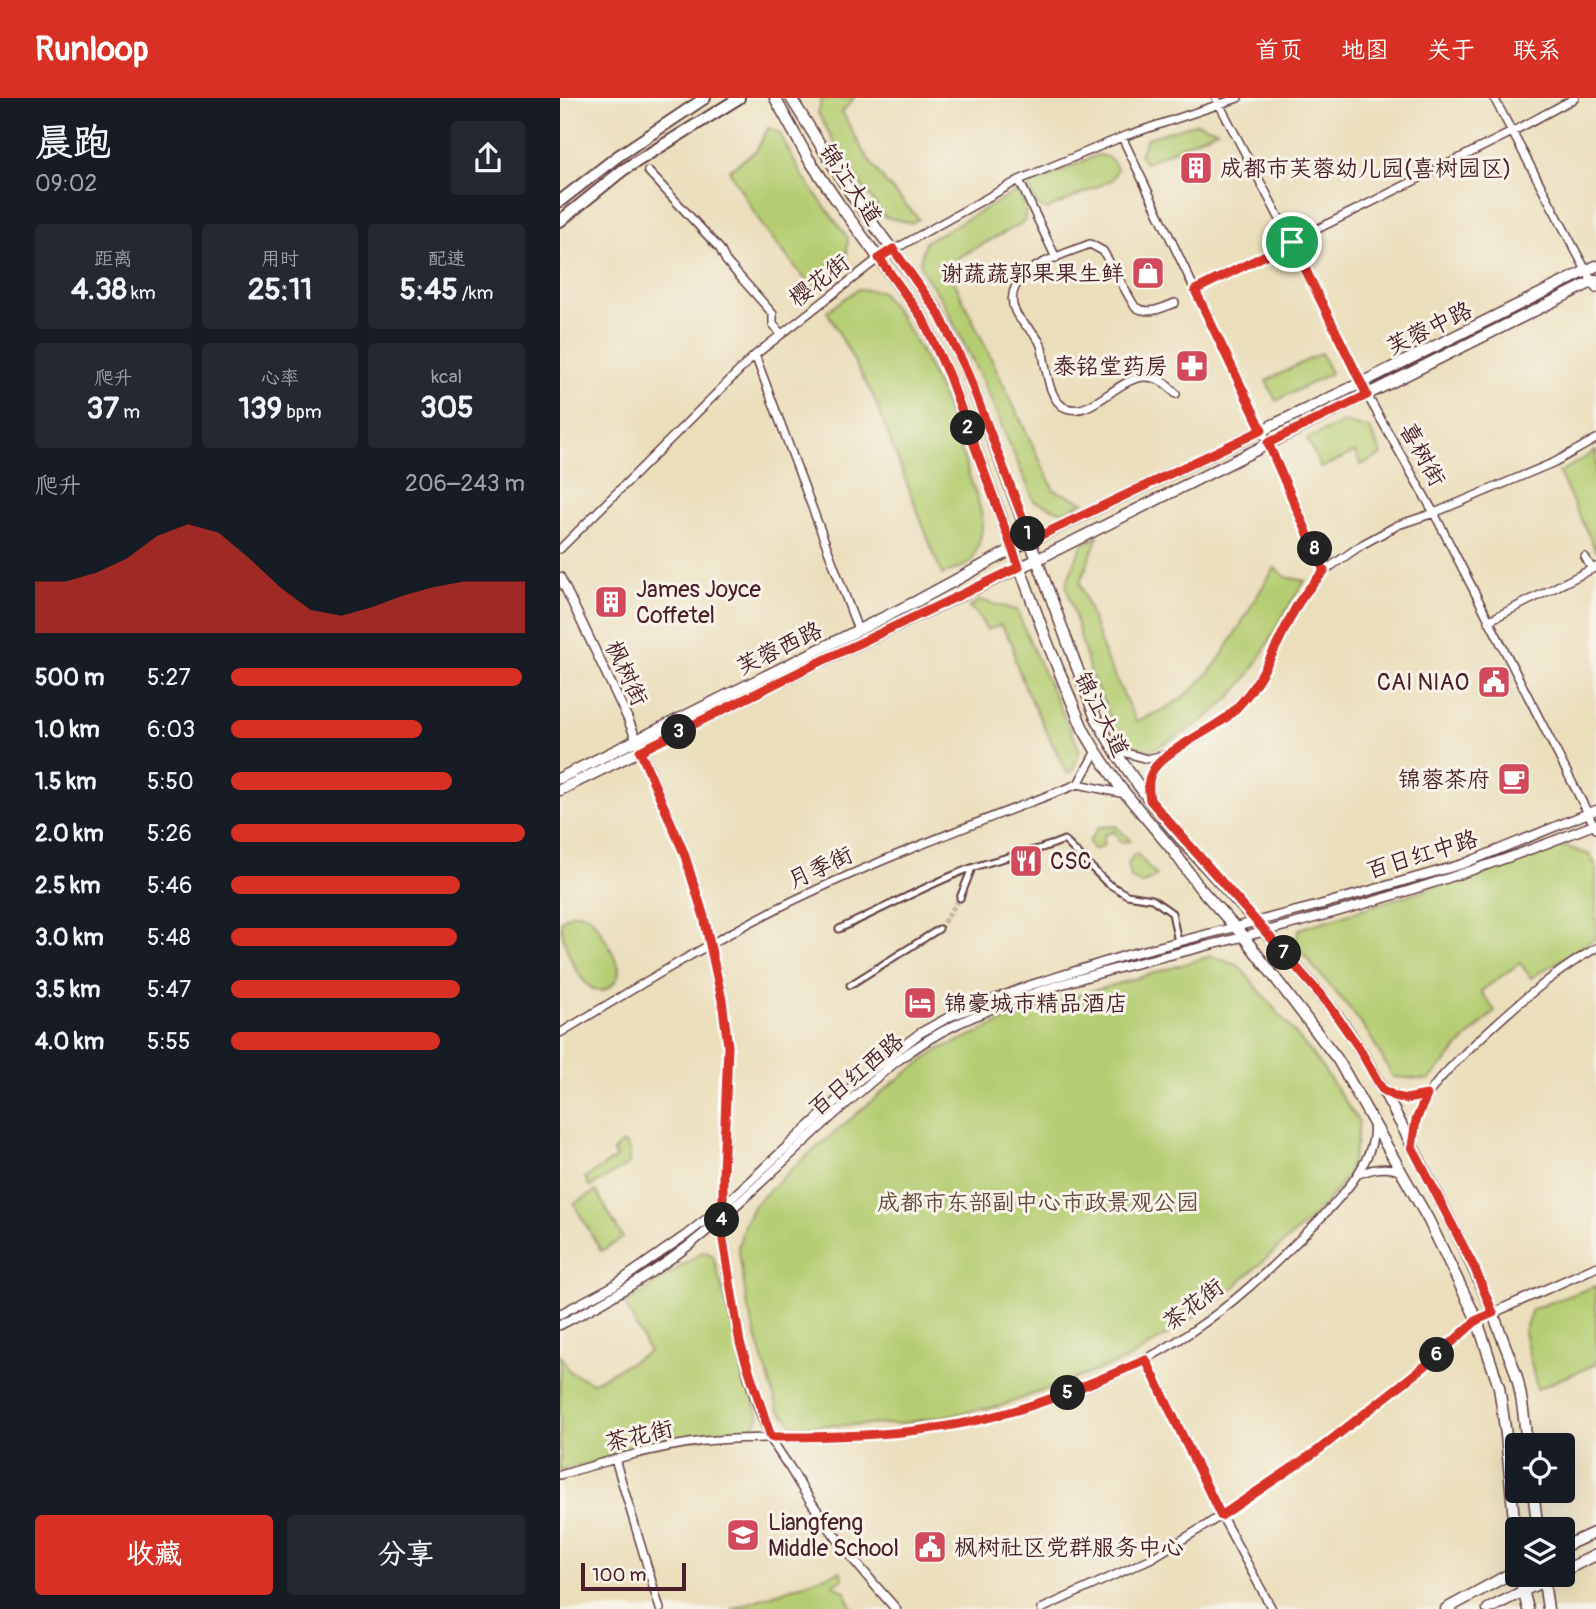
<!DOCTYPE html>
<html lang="zh">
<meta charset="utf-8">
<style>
:root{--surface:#171b24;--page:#242831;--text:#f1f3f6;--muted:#9ea1a6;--accent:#d93025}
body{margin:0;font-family:Pangolin,"LXGW WenKai TC",sans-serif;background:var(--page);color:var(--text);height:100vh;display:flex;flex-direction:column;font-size:26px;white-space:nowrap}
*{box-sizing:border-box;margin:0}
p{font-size:23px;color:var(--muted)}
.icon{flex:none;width:38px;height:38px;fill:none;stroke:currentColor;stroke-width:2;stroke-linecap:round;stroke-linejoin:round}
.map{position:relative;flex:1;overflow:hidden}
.panel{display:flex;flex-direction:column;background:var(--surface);width:560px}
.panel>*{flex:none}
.fabs{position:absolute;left:945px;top:1335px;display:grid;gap:14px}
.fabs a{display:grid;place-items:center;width:70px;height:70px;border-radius:7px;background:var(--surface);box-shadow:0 7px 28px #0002;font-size:35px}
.scale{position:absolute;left:21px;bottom:18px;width:105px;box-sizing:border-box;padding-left:7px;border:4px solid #4a1f2b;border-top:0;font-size:19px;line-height:24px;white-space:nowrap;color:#4a1f2b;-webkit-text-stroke:5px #f7f3e8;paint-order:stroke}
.pin{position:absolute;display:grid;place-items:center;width:60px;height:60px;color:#fff;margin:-30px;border:4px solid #fff;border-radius:50%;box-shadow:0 2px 7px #0007}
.km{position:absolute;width:35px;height:35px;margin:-18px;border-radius:50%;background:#222;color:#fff;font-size:19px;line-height:35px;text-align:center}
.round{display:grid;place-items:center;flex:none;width:74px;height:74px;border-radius:7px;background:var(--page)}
.summary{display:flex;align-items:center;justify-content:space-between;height:119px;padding:0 35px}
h1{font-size:38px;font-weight:700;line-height:52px}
.stats{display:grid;grid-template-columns:repeat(3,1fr);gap:10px;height:119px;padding:7px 35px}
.stats div{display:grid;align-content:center;border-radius:7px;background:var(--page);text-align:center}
.stats b{font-size:30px;font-weight:700}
.stats small{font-size:19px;font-weight:400}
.stats p{font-size:19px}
.chart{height:196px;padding:14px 35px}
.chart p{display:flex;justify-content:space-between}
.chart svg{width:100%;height:126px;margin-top:7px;fill:var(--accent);opacity:.7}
.action{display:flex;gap:14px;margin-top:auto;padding:14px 35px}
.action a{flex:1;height:80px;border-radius:7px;background:var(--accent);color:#fff;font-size:28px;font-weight:700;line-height:80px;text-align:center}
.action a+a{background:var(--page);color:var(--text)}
ul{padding:0 35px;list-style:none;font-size:23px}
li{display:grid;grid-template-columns:112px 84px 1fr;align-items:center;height:52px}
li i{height:18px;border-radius:9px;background:var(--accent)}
header{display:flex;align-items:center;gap:42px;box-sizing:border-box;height:98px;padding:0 35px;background:var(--accent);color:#fff}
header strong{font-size:33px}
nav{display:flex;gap:38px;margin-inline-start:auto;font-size:24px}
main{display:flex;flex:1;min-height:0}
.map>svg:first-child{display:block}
</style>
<header>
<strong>Runloop</strong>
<nav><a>首页</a><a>地图</a><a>关于</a><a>联系</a></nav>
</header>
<main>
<section class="panel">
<div class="summary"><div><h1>晨跑</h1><p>09:02</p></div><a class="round"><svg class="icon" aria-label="share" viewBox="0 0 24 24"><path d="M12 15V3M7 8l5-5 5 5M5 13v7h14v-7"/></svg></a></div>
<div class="stats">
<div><p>距离</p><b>4.38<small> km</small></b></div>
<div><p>用时</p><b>25:11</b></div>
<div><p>配速</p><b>5:45<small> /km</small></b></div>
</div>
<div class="stats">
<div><p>爬升</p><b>37<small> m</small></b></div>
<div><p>心率</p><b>139<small> bpm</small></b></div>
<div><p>kcal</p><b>305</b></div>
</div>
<div class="chart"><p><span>爬升</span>206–243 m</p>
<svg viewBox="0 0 160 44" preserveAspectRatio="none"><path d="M0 44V26L10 26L20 23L30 18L40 10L50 6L60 9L70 18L80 28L90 36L100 38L110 35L120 31L130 28L140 26L150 26L160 26V44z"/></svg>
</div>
<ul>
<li><b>500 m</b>5:27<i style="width:99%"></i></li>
<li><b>1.0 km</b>6:03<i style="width:65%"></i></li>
<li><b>1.5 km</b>5:50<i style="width:75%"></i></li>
<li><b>2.0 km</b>5:26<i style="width:100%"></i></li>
<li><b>2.5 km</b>5:46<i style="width:78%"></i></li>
<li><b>3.0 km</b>5:48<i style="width:77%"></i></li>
<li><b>3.5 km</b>5:47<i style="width:78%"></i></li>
<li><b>4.0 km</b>5:55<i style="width:71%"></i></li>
</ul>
<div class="action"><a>收藏</a><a>分享</a></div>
</section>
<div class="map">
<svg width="1036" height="1511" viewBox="0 0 1036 1511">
<rect width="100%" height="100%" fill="#f7f3e8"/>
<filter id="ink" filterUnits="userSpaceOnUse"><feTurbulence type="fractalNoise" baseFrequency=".0143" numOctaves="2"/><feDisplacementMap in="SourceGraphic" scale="14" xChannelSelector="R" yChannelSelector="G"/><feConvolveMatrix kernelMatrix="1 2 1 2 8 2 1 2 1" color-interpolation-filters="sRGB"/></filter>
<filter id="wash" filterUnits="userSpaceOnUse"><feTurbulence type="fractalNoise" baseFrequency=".00686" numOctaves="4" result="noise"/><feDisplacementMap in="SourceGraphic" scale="28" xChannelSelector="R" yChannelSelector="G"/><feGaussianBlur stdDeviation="1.57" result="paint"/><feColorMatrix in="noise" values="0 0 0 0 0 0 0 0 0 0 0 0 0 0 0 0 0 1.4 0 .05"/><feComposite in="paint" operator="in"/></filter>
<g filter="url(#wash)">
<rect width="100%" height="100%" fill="#ebdebb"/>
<!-- green -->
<path fill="#b5cd72" stroke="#80764e" stroke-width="2" d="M262,0H294L282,14L304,55L326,85L359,121L351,125L325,119L288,69L258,15Z
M637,25L657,32L585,65L580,56L587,40Z
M208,30L219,34L241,76L288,140L286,169L254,192L203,129L169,72L196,53Z
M537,57C547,57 553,61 557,71L552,82L486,112L477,107L468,91L472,86Z
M457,93L466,110L464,124L397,160L394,183L494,392L524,404L503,414L474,403L422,282L382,202L363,174L360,163L365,144Z
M298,191L320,193C365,246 389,311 409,377C413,391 422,408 422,423C423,438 417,451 411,465L382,477L314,300L267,213Z
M761,255L771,275L716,303L706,283Z
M784,324L810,331L822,357L801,367L795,354L761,370L747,341Z
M1036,353V453L999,375Z
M538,438L520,485L546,560L576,623C658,596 670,535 715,470L726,479L745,483C724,512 710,545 690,575C665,612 629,634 589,653L560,642L530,574L506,486L522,447Z
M420,502L457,512C475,560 499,606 520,653L512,674L507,675L466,592L455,562L453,547L441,527L427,532L416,514L409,510Z
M556,728L571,743L560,744L554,733L544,737L543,748L533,752L529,743L539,729Z
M1004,748L1030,757L1036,768V840L971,880L960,865L921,893L935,913L906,941L869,982L833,979L810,938L791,912L735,847L739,831Z
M574,756H577L597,778L582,786L571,780L568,766Z
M14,815C20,815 25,815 30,819C37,825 58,862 59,871C59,877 57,882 53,886C28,915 0,844 1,824C4,819 9,817 14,815Z
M651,858L679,868L757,962L799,1024L796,1047L788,1078L755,1117L674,1189L617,1231L566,1262L441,1308L339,1326L235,1328L218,1311L188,1211L178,1149L184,1127L194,1107L234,1069L333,985L378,952L449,921L506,901Z
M60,1046H65L70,1053L69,1066L30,1089L25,1080L56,1060L53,1054Z
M36,1093L63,1140L41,1153L14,1106Z
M144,1153L153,1158L199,1319L191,1332L102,1346L0,1373V1256L9,1273L32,1285L89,1254L65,1206Z
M1036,1188V1266L977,1291L964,1234L972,1211Z
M280,1473L283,1481L273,1486L285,1494L293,1511H172Z"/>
</g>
<g filter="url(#ink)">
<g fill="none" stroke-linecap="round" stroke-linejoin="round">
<!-- pedestrian-tunnel -->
<path stroke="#cbb89e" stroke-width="5" stroke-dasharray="5 2.5" stroke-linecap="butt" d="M379,831L400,800"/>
<defs>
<path id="pedestrian" d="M400,800L412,770
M279,831C318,813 356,793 396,776C431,760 469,757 504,742L547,785L567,797L592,801L612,815L618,844
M290,887L379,831"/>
<path id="minor" d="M656,0L732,144L807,297L874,415L1036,731
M934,0L1036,191
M562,39L708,345L764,473
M88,73L160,151L166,163L213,216V226L221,236
M459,82L496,160
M635,192L952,34L1015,0
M615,205C600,211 589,217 575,209L543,153L530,146C510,154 465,167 456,187C452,195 451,205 455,213C460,226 476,233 481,247C486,264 487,303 506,310C542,323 574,246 616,296
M195,257L298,532
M0,451L195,257L319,160L459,82L562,39L678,0
M1025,459L1032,471
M928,523L1036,469
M553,651L587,661L608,656L640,638L669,618L690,592L713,556L735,510L764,473L803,446L838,427L874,415L995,364L1036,341
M518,686L565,696
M590,702C588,681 591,671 607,657
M0,935C72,892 143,848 218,810C315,762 417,725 518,686L536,653
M825,993C839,1001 851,1002 867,997
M852,1049C853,1034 855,1020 862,1007C873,985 893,967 910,950C950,912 988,878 1036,850
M799,1076C813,1070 827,1067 841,1074
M586,1262L661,1417L712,1511
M55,1361L100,1511
M0,1377C47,1363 95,1349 144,1343C188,1338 232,1341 276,1339C307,1338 340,1335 371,1331C459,1318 557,1284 631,1234C672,1207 709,1172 743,1138C770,1111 819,1065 813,1025
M481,1511L592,1460L648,1426L757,1353L870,1264L917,1222"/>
<path id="tertiary" d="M0,479L67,619L124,755L144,819L162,902L168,948L162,1119C167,1191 181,1272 210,1338C215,1349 223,1360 230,1370C260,1422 296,1467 336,1511
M0,1216L53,1188L126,1137L163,1108L299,982L360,935L391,918L471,887L567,857L756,808L903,766L1036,712
M917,1222L1036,1169
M0,1227C51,1201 99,1173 143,1136C190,1097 233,1053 278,1013C315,980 352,947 397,926C495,880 602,860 706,833C818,804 929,770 1036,726"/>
<path id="secondary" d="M215,0L248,60L279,106L363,221L389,278L488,546L523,631L536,653L560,689L615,755L639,789L683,838L778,962L868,1121L917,1222L939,1289L946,1337L957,1453
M231,0L293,99L378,213L406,271L535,618C592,727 688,808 765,902C803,948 829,1004 857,1057C887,1117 919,1176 942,1239C947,1254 955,1269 958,1284C963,1305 965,1327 967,1348
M0,680L357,503L453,451L801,285L1036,168
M0,692L243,572L478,461L1036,182
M973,1393L978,1432
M1003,1449L1036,1434
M1003,1473L1036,1457
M959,1477L968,1511
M983,1477L988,1511
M886,1511L957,1472
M928,1511L995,1477"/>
<path id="primary" d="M0,103L58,58L145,0
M0,123L63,72L179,0"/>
</defs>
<!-- pedestrian casing -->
<use href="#pedestrian" stroke="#623c41" stroke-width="9"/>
<!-- minor casing -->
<use href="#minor" stroke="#623c41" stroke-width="10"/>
<!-- tertiary casing -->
<use href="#tertiary" stroke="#623c41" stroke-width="11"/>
<!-- secondary casing -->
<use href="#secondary" stroke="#623c41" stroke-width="13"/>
<!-- primary casing -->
<use href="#primary" stroke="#623c41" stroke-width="14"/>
<!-- pedestrian -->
<use href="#pedestrian" stroke="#fff" stroke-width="5"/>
<!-- minor -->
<use href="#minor" stroke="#fff" stroke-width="7"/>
<!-- tertiary -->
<use href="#tertiary" stroke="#fff" stroke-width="8"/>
<!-- secondary -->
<use href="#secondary" stroke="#fff" stroke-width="10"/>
<!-- primary -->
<use href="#primary" stroke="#fff" stroke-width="10"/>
</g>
</g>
<g fill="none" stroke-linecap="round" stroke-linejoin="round" filter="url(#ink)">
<defs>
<path id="route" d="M732,144L807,297L708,345L764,473C754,485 742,497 735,511C715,548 700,591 667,619C647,635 599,655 591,676C587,684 589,694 590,702L766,903L799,950L822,991L834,998L846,1001L867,997L856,1022L852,1049L915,1171L933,1215L917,1222L870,1264L757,1353L661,1418L586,1262C536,1283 487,1305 435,1318C362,1337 286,1339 211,1339L180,1245L163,1142V1076L168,948L162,902L144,819L124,755L80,653L243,572L459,469L389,278L363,221L319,160L333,151L378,214L406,271L471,442L702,332L635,192Z"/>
</defs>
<!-- route casing -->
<use href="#route" stroke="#fff" stroke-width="14"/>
<!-- route -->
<use href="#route" stroke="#d93025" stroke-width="9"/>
</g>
<!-- icons -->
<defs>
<symbol id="building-square" viewBox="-11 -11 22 22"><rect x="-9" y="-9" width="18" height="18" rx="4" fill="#d1495b" stroke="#f7f3e8"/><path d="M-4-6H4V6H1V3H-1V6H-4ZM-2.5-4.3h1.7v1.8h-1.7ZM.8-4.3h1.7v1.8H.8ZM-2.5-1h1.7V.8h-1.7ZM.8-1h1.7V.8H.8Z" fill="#fff"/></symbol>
<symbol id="shop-square" viewBox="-11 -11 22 22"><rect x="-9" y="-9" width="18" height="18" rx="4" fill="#d1495b" stroke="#f7f3e8"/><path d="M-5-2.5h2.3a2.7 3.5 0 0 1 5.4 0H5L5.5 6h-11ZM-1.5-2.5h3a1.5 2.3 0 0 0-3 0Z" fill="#fff"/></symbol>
<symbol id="pharmacy-square" viewBox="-11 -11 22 22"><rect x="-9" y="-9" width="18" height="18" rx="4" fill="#d1495b" stroke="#f7f3e8"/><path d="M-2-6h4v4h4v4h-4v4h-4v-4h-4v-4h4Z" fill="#fff"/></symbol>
<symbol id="civic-square" viewBox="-11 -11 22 22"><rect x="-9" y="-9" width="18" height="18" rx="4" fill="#d1495b" stroke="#f7f3e8"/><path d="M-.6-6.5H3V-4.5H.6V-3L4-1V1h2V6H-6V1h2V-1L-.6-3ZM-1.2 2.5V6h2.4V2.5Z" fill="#fff"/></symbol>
<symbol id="cafe-square" viewBox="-11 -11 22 22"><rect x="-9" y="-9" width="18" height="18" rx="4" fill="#d1495b" stroke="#f7f3e8"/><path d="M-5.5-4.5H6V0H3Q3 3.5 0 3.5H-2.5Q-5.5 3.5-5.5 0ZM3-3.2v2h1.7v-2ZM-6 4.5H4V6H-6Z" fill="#fff"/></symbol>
<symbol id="restaurant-square" viewBox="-11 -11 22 22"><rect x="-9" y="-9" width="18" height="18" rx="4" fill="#d1495b" stroke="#f7f3e8"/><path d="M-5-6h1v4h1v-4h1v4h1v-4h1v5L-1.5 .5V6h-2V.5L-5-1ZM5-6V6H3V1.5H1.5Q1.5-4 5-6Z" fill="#fff"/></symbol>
<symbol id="hotel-square" viewBox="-11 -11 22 22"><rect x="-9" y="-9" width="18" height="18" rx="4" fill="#d1495b" stroke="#f7f3e8"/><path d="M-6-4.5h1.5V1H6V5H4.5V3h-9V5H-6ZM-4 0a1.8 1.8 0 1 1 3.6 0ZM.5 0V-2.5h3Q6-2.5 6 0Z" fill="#fff"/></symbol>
<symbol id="school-square" viewBox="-11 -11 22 22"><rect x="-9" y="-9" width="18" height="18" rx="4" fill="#d1495b" stroke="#f7f3e8"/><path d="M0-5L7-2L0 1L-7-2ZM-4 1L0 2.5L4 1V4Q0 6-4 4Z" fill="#fff"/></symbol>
</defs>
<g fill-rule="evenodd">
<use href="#building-square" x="617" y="51" width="38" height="38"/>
<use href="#shop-square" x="569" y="156" width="38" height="38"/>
<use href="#pharmacy-square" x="613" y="249" width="38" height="38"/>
<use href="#building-square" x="32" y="485" width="38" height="38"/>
<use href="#civic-square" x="915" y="565" width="38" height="38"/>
<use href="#cafe-square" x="935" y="662" width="38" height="38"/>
<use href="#restaurant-square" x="447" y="744" width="38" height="38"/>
<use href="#hotel-square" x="341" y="886" width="38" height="38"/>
<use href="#school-square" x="164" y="1418" width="38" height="38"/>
<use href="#civic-square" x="351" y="1430" width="38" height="38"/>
</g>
<g text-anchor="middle" stroke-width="6" stroke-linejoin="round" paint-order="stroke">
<!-- poi labels -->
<g font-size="23" fill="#4a1f2b" stroke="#f7f3e8" text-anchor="start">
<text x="660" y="78">成都市芙蓉幼儿园(喜树园区)</text>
<text x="564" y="183" text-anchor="end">谢蔬蔬郭果果生鲜</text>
<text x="608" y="276" text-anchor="end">泰铭堂药房</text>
<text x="76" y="499">James Joyce<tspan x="76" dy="26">Coffetel</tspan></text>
<text x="909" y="592" text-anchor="end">CAI NIAO</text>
<text x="930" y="689" text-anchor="end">锦蓉茶府</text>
<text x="490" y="771">CSC</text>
<text x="384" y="913">锦豪城市精品酒店</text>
<text x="208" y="1432">Liangfeng<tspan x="208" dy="26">Middle School</tspan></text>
<text x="394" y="1457">枫树社区党群服务中心</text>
</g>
<!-- street labels -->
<g font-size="23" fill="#4a1f2b" stroke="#f7f3e8">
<text transform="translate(291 86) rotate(56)" y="8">锦江大道</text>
<text transform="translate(259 182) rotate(-38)" y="8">樱花街</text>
<text transform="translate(869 230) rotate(-26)" y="8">芙蓉中路</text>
<text transform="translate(863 356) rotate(61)" y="8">喜树街</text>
<text transform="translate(219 550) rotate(-26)" y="8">芙蓉西路</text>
<text transform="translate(67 575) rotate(65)" y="8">枫树街</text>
<text transform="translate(542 616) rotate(63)" y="8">锦江大道</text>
<text transform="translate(862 756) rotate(-17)" y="8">百日红中路</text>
<text transform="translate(260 769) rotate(-25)" y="8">月季街</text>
<text transform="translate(296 976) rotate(-40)" y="8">百日红西路</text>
<text transform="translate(633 1206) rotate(-37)" y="8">茶花街</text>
<text transform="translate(79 1337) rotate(-13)" y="8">茶花街</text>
</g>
<!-- park labels -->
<g font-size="23" fill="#654a3d" stroke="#f7f3e8">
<text x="478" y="1112">成都市东部副中心市政景观公园</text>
</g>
</g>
</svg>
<div class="fabs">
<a><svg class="icon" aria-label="locate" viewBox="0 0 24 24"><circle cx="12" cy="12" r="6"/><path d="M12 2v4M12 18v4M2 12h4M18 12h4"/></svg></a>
<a><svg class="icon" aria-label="layers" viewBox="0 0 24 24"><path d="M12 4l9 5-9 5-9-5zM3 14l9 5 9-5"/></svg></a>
</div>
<div class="scale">100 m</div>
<div class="pin" style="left:732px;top:144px;background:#1e9e55"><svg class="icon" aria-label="arrive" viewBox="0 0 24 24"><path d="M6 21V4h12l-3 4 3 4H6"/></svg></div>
<b class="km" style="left:468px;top:436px">1</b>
<b class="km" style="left:408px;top:330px">2</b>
<b class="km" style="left:119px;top:634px">3</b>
<b class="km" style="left:162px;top:1122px">4</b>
<b class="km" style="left:508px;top:1295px">5</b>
<b class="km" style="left:877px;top:1257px">6</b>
<b class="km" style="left:724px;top:855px">7</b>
<b class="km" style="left:755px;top:451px">8</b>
</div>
</main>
